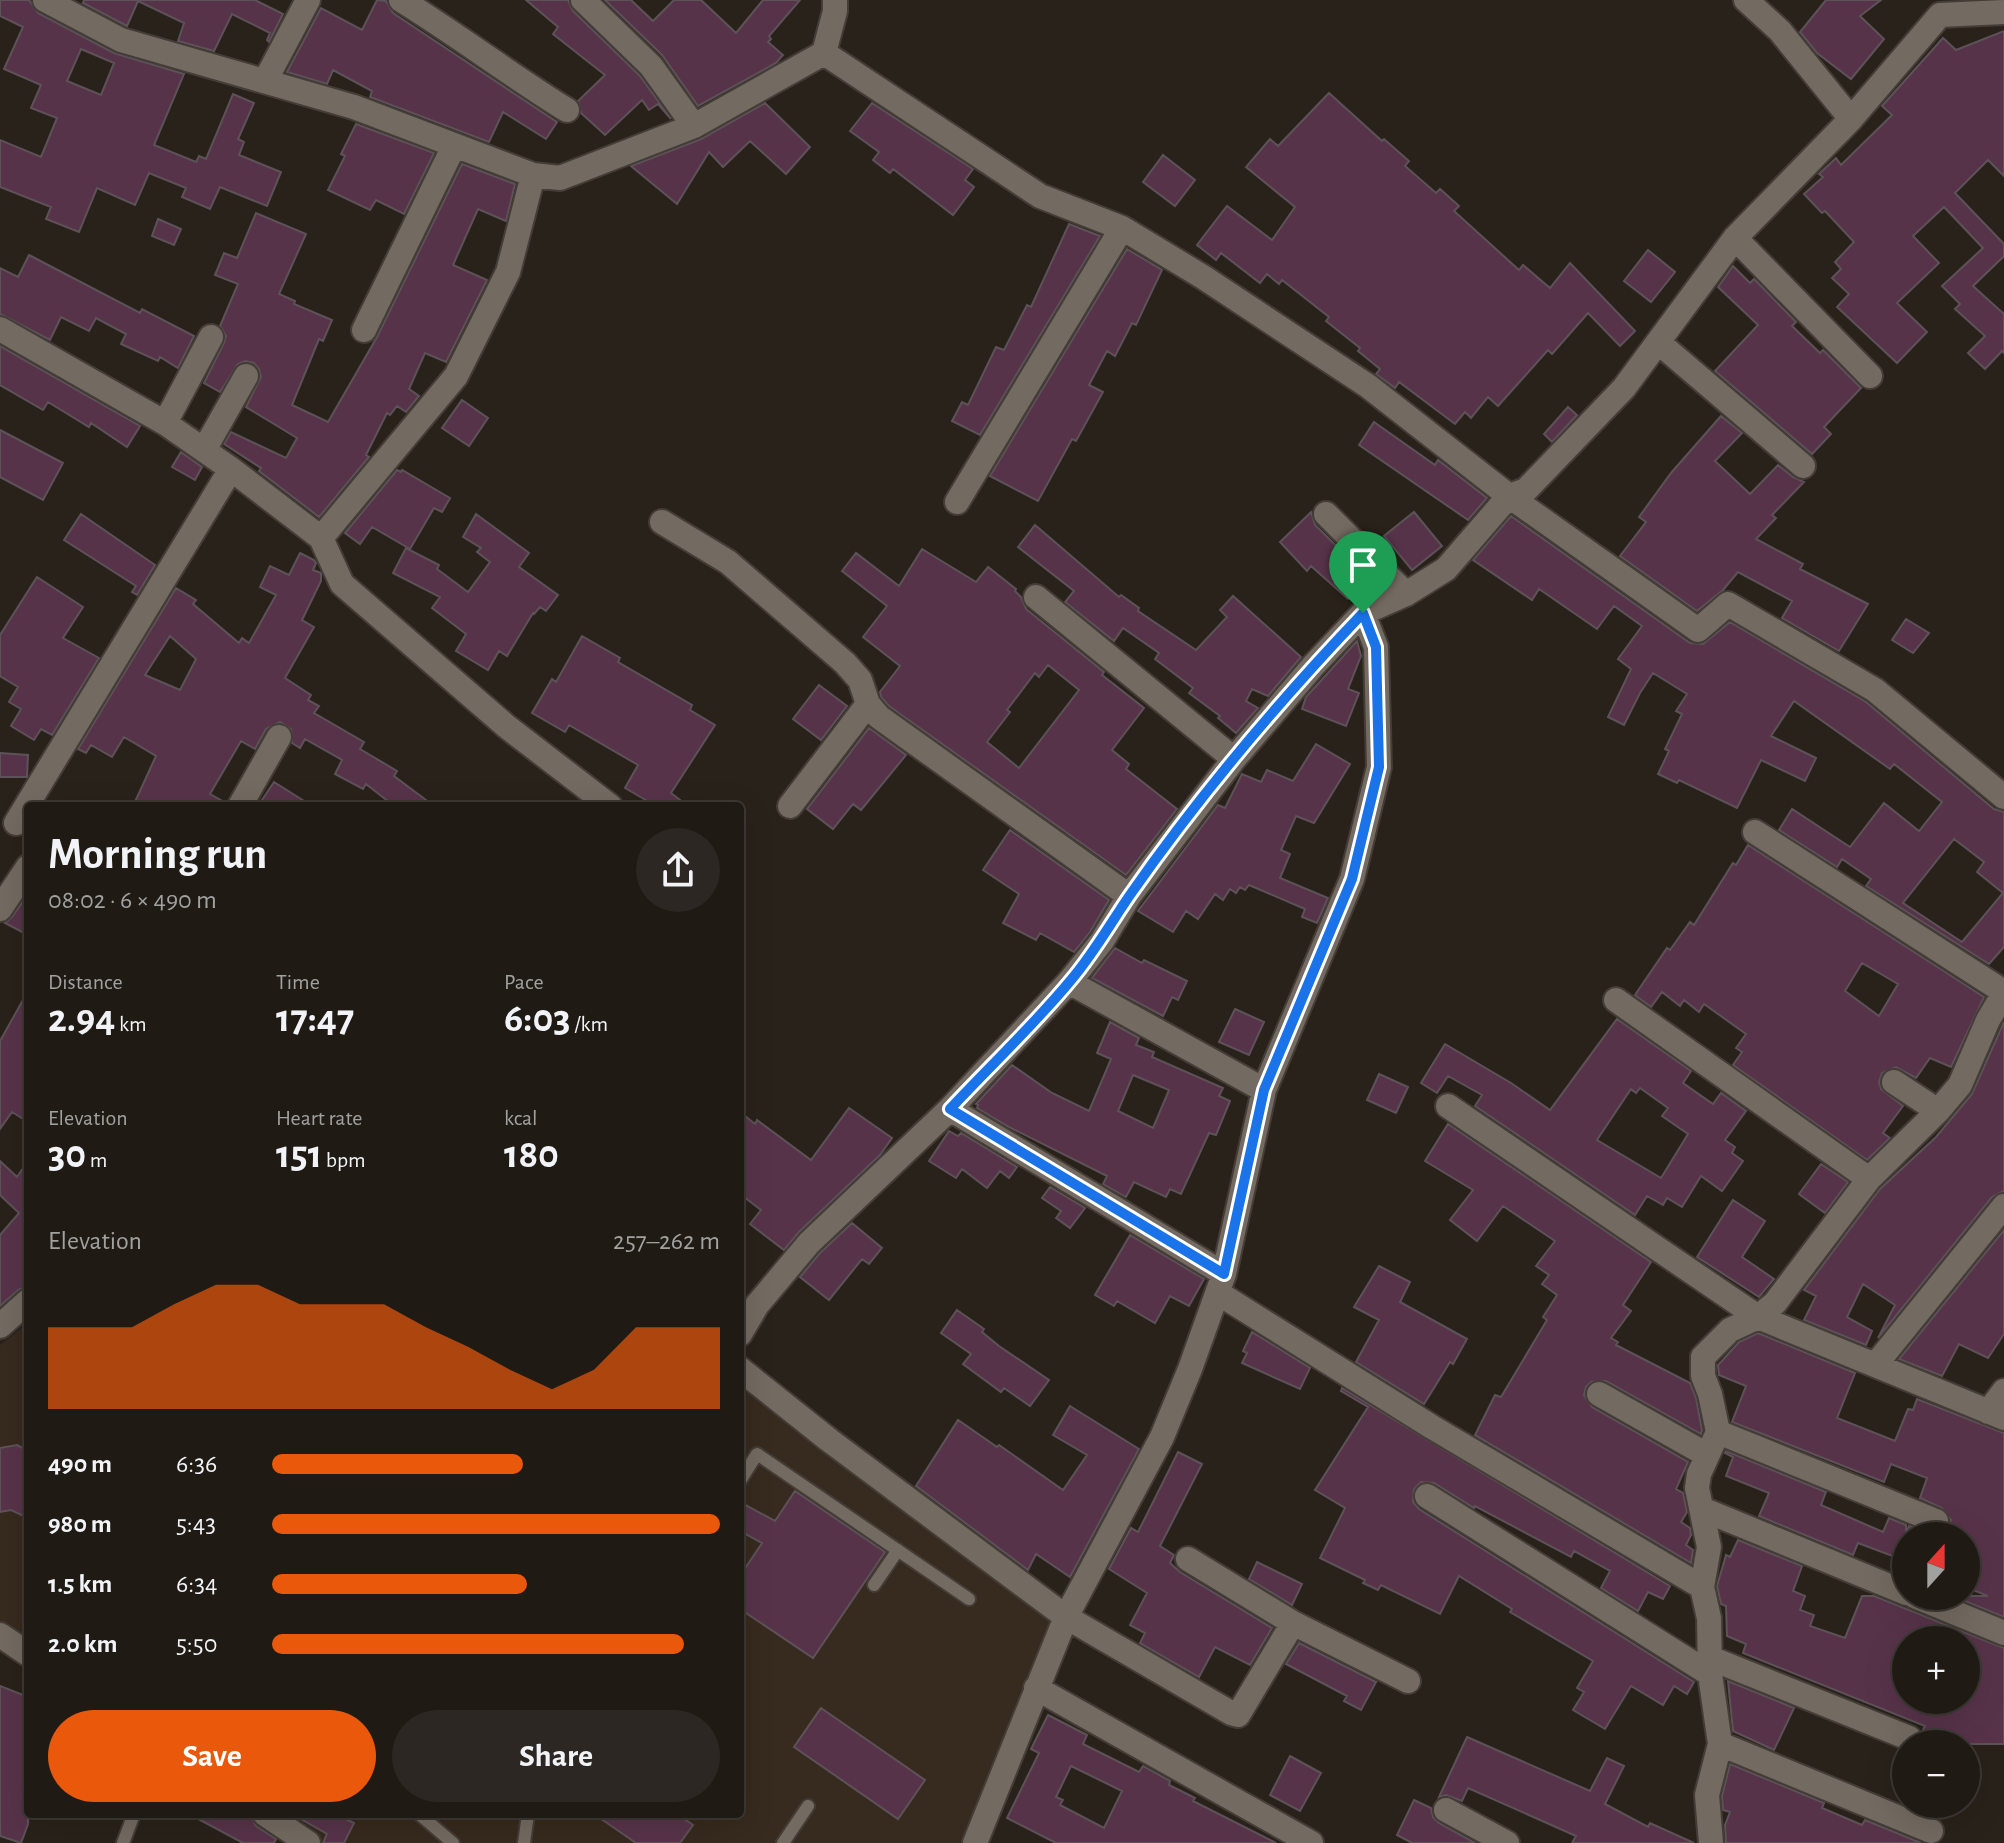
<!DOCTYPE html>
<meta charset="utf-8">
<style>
:root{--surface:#1f1a14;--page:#2c2722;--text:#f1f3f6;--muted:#a1a1a0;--line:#3c3834;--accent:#ea580c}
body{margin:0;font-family:"Alegreya Sans",sans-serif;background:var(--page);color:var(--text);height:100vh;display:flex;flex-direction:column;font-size:30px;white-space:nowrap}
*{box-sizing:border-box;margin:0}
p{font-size:26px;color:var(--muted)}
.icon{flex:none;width:44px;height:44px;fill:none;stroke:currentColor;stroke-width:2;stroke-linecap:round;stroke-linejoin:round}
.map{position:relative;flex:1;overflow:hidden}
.panel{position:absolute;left:24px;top:802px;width:720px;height:1016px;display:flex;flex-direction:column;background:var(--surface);border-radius:8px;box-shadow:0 8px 32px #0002,0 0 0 2px var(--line)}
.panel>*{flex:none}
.needle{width:52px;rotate:21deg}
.fabs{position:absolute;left:1892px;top:1522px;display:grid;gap:16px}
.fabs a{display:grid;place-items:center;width:88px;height:88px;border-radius:50%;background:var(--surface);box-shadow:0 8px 32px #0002,0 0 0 2px var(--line);font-size:40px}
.pin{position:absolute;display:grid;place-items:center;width:68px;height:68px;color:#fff;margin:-82px -34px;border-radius:50% 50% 50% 0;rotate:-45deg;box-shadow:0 0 8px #0007}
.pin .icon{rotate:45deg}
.round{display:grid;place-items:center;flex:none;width:84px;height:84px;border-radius:42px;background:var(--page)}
.head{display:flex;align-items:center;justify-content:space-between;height:136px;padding:0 24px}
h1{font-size:44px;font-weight:700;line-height:60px}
.figures{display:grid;grid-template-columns:repeat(3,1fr);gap:12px;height:136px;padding:8px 24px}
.figures div{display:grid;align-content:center}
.figures b{font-size:40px;font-weight:700}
.figures small{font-size:22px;font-weight:400}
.figures p{font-size:22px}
.chart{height:224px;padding:16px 24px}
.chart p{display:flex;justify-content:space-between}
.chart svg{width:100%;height:144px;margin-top:8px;fill:var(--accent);opacity:.7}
.action{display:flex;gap:16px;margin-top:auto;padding:16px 24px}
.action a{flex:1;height:92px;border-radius:48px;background:var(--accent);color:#fff;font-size:32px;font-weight:700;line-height:92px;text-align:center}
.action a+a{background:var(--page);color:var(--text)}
ul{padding:0 24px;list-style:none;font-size:26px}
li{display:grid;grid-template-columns:128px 96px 1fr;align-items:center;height:60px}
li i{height:20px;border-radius:10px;background:var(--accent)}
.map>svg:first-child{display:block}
</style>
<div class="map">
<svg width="2004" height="1843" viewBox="0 0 2004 1843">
<rect width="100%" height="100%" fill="#29221a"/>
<!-- built -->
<path fill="#372a1e" d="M28,1323V1654L0,1636V1345Z
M740,1378L1059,1618L967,1843H321L277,1814H740Z"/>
<!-- building -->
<path fill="#573349" stroke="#5d5258" stroke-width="2" fill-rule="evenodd" d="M0,0H29L38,13L114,53L184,74L154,145L196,162L199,156L206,159L233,94L254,103L238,139L244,142L239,155L281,172L267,206L220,187L210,209L182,197L186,188L149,173L135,205L97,188L79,232L46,219L51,207L0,187V140L41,157L57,118L31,108L41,85L4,69L23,27L0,16ZM81,49L114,63L101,95L67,81Z
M84,0H255L283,14L269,42L267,40L270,33L232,14L214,51L178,41L184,23L138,1L127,26L83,3Z
M377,0L386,1L393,13L557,122L546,139L503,112L489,142L370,97L372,91L333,70L327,84L287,72L321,8L362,30Z
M526,0H568L573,11L640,76L671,119L658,104L649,110L642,100L605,135L581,113L578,101L605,75L553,34L558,27Z
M605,0H631L653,21L674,0H701L736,33L763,0H800L769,36L771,39L768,42L783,55L776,63L698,106L662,55Z
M1826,0H1881L1860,16L1884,39L1851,79L1817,53L1800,32Z
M2004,31V176L1988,160L1955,193L2004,244V256L1973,286L2004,314V353L2002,351L1985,369L1968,353L1985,336L1955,309L1960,304L1942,286L1983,248L1944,207L1913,236L1939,263L1897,303L1927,332L1897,363L1837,307L1849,294L1832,278L1841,269L1835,262L1854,242L1825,211L1822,213L1804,194L1823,177L1819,174L1836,158L1841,165L1892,115L1882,106L1943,38L1956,50Z
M1329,93L1382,141L1384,139L1409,161L1405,166L1436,193L1440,189L1459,206L1454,211L1519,270L1523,265L1550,288L1570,263L1635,331L1620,346L1588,313L1552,354L1548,350L1498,406L1488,397L1471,418L1465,412L1455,424L1399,382L1395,388L1376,374L1380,369L1358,351L1360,348L1326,321L1329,317L1282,280L1279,284L1267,274L1260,283L1221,253L1216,260L1197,245L1227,206L1272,240L1295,207L1246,167L1270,139L1278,146Z
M765,103L810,147L786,174L750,141L723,167L709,152L677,204L631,166L701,139Z
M872,103L973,169L965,180L974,187L953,215L893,169L890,173L873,160L879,152L850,131Z
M356,124L434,153L404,214L376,200L370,210L328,190L345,156L341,154Z
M1163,155L1195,180L1175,206L1143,182Z
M462,164L515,184L506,221L478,209L453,265L487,280L446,362L425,353L409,389L419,396L406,412L397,406L390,415L387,413L366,455L369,457L319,517L259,471L261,468L224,444L231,432L286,458L297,438L246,407L261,377L259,369L254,363L245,361L238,364L220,392L204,383L224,343L226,336L220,326L238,284L215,275L224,253L237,258L256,213L306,234L279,294L295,301L294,304L332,320L323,341L319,339L292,405L328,422L377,337Z
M158,219L181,229L174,245L152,236Z
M1069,224L1100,236L980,435L952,421L962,402L968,405L996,347L1004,350L1027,305L1031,307Z
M1127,249L1162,270L1136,325L1132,323L1115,356L1107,351L1089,385L1103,392L1076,441L1072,439L1038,501L990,476Z
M1648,250L1675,272L1651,302L1624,281Z
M29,255L140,313L142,309L194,336L178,368L160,357L158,361L121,344L126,334L96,318L89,331L61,317L50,340L0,314V268L18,277Z
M1733,266L1750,283L1754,279L1796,322L1792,326L1820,353L1823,350L1861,388L1824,427L1831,434L1812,454L1715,371L1758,325L1718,287Z
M0,346L140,426L127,447L91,423L89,427L48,402L43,410L0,385Z
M462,400L488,418L469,446L442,428Z
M1568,407L1577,415L1552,442L1544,434Z
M1721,416L1742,433L1715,461L1750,494L1778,465L1793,477L1804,482L1772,515L1776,518L1756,539L1803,564L1800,569L1868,604L1839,651L1782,618L1792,601L1738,572L1723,590L1697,611L1620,556L1646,522L1639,517L1671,473Z
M1374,422L1435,465L1438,460L1487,498L1468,520L1359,445Z
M0,430L63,463L43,500L0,477Z
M181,452L202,467L195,480L172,467Z
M397,470L401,472L402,470L450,498L442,512L434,508L410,549L372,527L360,544L345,533Z
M1311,512L1315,525L1374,583L1364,593L1359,589L1348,599L1311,566L1307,571L1280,542Z
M1414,512L1442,546L1412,570L1384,536Z
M81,514L155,565L137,595L132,592L136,586L64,540Z
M476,514L529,553L519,567L558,595L546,611L540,607L534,614L533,613L507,656L499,651L488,670L456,651L466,634L432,608L440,597L393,573L406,548L439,565L437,569L468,592L490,562L477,552L481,548L463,537Z
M1511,516L1690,643L1703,644L1730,622L1866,702L1994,809L2004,812V947L1989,964L1866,886L1871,879L1842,859L1837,867L1779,830L1792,809L1850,847L1884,803L1919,831L1942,802L1894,764L1890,769L1794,701L1771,736L1816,758L1805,781L1761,760L1737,808L1679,780L1677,783L1658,774L1669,751L1665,749L1682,714L1676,711L1687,694L1653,673L1640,693L1624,725L1608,717L1631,669L1618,659L1642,626L1614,606L1597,629L1539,589L1532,600L1473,560ZM1954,839L1984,862L1977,872L2003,893L1962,942L1903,903Z
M1035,525L1119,597L1121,595L1139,608L1138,611L1196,650L1227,617L1220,610L1233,596L1301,657L1268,696L1252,689L1246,701L1258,708L1236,733L1218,718L1220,716L1189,693L1193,688L1155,659L1159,653L1123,628L1114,641L1065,602L1074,591L1018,547Z
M922,549L976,582L988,567L1016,589L1015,591L1021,597L1026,609L1104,672L1102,675L1144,708L1112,750L1129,764L1126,769L1177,809L1126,875L889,706L881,697L880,692L900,666L863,637L887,606L842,571L856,553L899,586ZM1048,665L1079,690L1019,768L987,742L1010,712L1007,710L1035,673L1039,677Z
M300,553L314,560L316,563L313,570L321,573V581L302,620L314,627L285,678L311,695L308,700L319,706L314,713L364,742L360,749L397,771L394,776L434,806H394L366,784L363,789L335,774L342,760L305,739L300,748L292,743L291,729L280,722L266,729L255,749L241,741L210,794L226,803L225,806H133L156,756L124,737L112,757L91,745L86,753L78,749L176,588L196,600L193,604L239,643L242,638L249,643L276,595L260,587L270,566L289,575ZM170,636L196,659L180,690L145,675Z
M37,577L83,607L63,638L99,658L52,735L41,729L34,740L11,726L21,709L9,702L18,687L0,676V635Z
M1906,619L1929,633L1913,653L1892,640Z
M582,636L620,658L618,662L692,705L690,710L715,725L671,793L688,806H656L625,788L638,765L569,725L565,732L532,713L552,679L556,682Z
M1357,641L1361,656L1348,689L1359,693L1346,726L1302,709L1306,697Z
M819,685L847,706L821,740L793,719Z
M869,728L906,755L861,810L853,804L833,829L807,809Z
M1316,744L1350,764L1314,823L1296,816L1281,850L1290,854L1280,878L1328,898L1317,923L1302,917L1305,909L1249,885L1245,890L1240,887L1236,893L1230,889L1223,900L1215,894L1198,919L1186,911L1173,932L1138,911L1218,805L1225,808L1242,774L1261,782L1267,770L1293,781Z
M0,753L28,755L27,777H0Z
M274,782L312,806H258Z
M1010,830L1109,900L1090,932L1074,952L1040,933L1036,940L1003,923L1019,894L983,870Z
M1748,845L1984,997L1951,1067L1930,1058L1916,1078L1896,1067L1882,1073L1879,1082L1881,1089L1903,1106L1883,1133L1890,1138L1867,1160L1733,1065L1742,1052L1736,1048L1746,1034L1704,1004L1699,1012L1684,1000L1680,1006L1662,992L1651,1007L1635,995L1667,948L1670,950L1690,922L1694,925L1733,863L1736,865ZM1862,963L1898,984L1879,1016L1845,991Z
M28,894V935L5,923L12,917Z
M1115,948L1142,963L1144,960L1187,981L1178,1000L1172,997L1163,1016L1092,978Z
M28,991V1122L12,1112L0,1129V1041Z
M1235,1009L1264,1022L1249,1055L1219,1042Z
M1617,1019L1691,1071L1683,1083L1713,1104L1721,1093L1746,1111L1725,1140L1735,1147L1732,1153L1743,1161L1722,1191L1701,1176L1682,1207L1667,1198L1663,1205L1647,1196L1635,1215L1475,1106L1482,1095L1448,1076L1437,1093L1421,1083L1445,1044L1511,1083L1550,1110ZM1640,1088L1668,1108L1662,1116L1688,1134L1661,1178L1597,1140L1631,1089L1636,1093Z
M1110,1022L1139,1038L1136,1045L1154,1052L1152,1057L1223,1088L1219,1096L1230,1101L1216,1135L1209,1133L1181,1194L1170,1189L1166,1197L1134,1182L1126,1197L1103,1184L1107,1176L1009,1127L977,1108L978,1105L976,1104L1012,1065L1052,1093L1089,1111L1111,1059L1097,1053ZM1133,1075L1169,1090L1153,1128L1118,1111Z
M2004,1022V1191L1992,1197L1878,1338L1895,1305L1863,1284L1847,1317L1872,1331L1866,1345L1804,1320L1816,1296L1804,1290L1880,1189L1936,1137L1972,1094Z
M1379,1074L1408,1087L1396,1113L1367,1100Z
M849,1108L892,1138L880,1155L799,1232L784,1250L750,1224L761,1210L740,1194V1112L755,1124L757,1120L811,1160Z
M1448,1124L1651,1262L1623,1305L1631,1311L1611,1338L1618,1342L1616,1345L1690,1383L1696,1398L1702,1430L1701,1434L1606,1381L1591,1382L1586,1387L1584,1395L1592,1407L1688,1462L1676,1489L1683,1493L1687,1512L1681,1522L1690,1528L1691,1535L1686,1545L1693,1550L1691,1563L1475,1435L1495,1395L1501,1397L1547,1320L1543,1317L1557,1295L1542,1284L1549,1275L1536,1266L1555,1241L1503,1206L1477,1241L1450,1220L1473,1190L1425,1161Z
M949,1131L958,1136L961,1133L1017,1167L1009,1178L1000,1171L987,1188L962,1169L956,1178L929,1161Z
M0,1161L17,1177L28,1161V1286L18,1290L0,1306V1235L19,1213L0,1195Z
M1821,1164L1848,1182L1825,1213L1799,1194Z
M1050,1187L1085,1208L1070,1228L1056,1218L1061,1211L1042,1198Z
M1733,1200L1765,1221L1742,1257L1774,1279L1759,1297L1697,1257Z
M852,1223L882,1248L869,1264L862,1259L829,1300L800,1277L820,1253Z
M2004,1230V1334L1988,1358L1959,1344L1942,1376L1899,1359Z
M1130,1235L1204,1279L1189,1306L1170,1296L1155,1323L1117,1301L1114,1306L1095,1295Z
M1379,1266L1410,1282L1400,1302L1467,1339L1453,1364L1450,1362L1424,1404L1356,1362L1379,1320L1354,1307Z
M957,1310L984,1329L982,1332L999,1346L1049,1380L1030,1406L1004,1388L1001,1392L963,1364L971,1354L941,1333Z
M1252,1332L1310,1368L1300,1389L1242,1363L1247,1353L1243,1351Z
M1758,1333L1855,1373L1837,1418L1895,1441L1908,1409L1913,1410L1917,1399L2004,1433V1617L1953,1596H1988L1966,1587V1536H1906V1561L1858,1543L1853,1555L1759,1516L1769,1493L1726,1476L1733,1457L1725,1453L1726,1451L1826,1492L1821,1505L1883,1532L1889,1518L1906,1525V1533L1909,1526L1939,1536L1946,1532L1951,1520L1942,1508L1920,1498L1927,1478L1891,1464L1884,1482L1732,1422L1746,1386L1719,1375L1718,1365L1739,1342Z
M1342,1388L1670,1586L1663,1599L1648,1592L1638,1611L1601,1588L1610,1571L1574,1551L1571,1557L1475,1506L1474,1508L1434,1483L1421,1482L1414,1489L1413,1502L1419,1509L1694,1682L1687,1694L1674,1686L1663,1705L1631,1686L1605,1729L1573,1710L1584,1692L1577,1688L1593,1661L1510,1612L1512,1609L1459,1576L1440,1614L1381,1585L1378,1590L1363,1583L1365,1580L1320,1558L1345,1508L1315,1490L1368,1407L1341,1391Z
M1070,1406L1139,1449L1070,1577L1036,1554L1028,1570L916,1486L958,1420L997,1447L999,1445L1063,1490L1087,1455L1053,1435Z
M17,1445L28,1451V1518L11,1510L0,1512V1448Z
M1178,1452L1202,1464L1160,1546L1174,1555L1170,1563L1180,1572L1272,1628L1250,1665L1215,1647L1199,1677L1140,1643L1145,1633L1130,1625L1147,1593L1109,1569L1131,1528L1138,1532Z
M795,1491L885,1552L813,1658L740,1609V1576L762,1543L740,1531V1502L775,1521Z
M1738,1540L1802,1566L1793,1591L1805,1596L1800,1610L1814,1615L1810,1626L1845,1638L1862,1596H1874L2004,1648V1744H1939L1924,1737L1922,1732L1925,1726L1743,1653L1746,1644L1727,1636L1726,1606L1721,1604L1717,1586L1726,1555L1730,1557ZM1906,1640H1966V1700H1906Z
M1257,1562L1302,1584L1292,1605L1249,1579Z
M1299,1643L1376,1682L1361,1710L1344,1701L1347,1696L1286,1664Z
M1728,1681L1794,1708L1774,1750L1733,1731Z
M0,1686L28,1697V1824L21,1843L0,1836Z
M821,1708L925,1780L898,1819L794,1747Z
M1048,1715L1087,1735L1083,1744L1139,1772L1143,1766L1170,1781L1169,1785L1195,1798L1193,1801L1276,1843H1056L1007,1818L1039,1753L1031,1749ZM1071,1766L1122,1791L1104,1828L1060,1805L1063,1800L1056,1797Z
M1467,1737L1590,1791L1607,1758L1624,1766L1605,1804L1648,1827L1650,1823L1694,1843H1572L1576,1836L1468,1788L1462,1801L1446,1795L1439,1797Z
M1290,1756L1321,1773L1300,1811L1270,1795Z
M1730,1764L1824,1803L1822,1808L1862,1825L1865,1820L1921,1843H1726L1725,1825L1730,1812L1723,1810L1722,1796Z
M1414,1800L1431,1808L1433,1817L1439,1823L1475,1843H1412L1397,1835Z
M189,1814H250L256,1826L276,1839L274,1843H243Z
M292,1814H335L354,1823L344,1843H323L327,1834Z
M594,1814H677L693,1825L680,1843H636Z"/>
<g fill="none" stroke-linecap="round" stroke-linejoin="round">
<defs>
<path id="lane" d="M740,1481L757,1454L969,1599
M874,1585L898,1550
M419,1814L453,1843
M123,1843L134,1814
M524,1843L528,1814
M783,1843L808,1806"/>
<path id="street" d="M45,0L121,40L354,107L533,175L560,178L694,126L824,53L835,11V0
M401,0C458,35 510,75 567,110
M583,0L651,66L694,126
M1746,0L1780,31L1851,119
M824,53L1040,196L1122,228L1203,277L1368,386L1509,496L1698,630L1728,604L1875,690L2004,797
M265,81L308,0
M1735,238L1870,376
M0,329L165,423L231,469L321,538L342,584L506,726L610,806
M364,330L454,146
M1658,342L1803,466
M165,423L211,337
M204,450L246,376
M957,502L1122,228
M1326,514L1406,594
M662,522L728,562L845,663L860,680L868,704L879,717L1129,896
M321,538L456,376L508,272L533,175
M1036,597L1234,759
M240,806L279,737
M790,806L868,704
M16,823L231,469
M1755,832L2004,992
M0,909L28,867
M1069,982L1264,1090
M1616,1000L1869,1179
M1894,1082L1938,1111
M1448,1106L1758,1317L2004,1418
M950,1109L1224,1274
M1218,1293L1432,1427L1702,1587
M0,1326L28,1301
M740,1334L757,1305L809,1243L950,1109L1069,982L1102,941L1129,896L1234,759L1313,666L1363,613L1406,594L1446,569L1509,496L1526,490L1624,388L1735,238L1851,119L1940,15L2004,12
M1876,1364L2004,1206
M740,1369L829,1440L1066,1617L1231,1713L1238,1715L1293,1623
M1599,1394L1707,1455
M1988,1412L2004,1391
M1718,1432L1936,1521
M1427,1496L1710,1674
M1702,1509L1906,1593
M1188,1559L1293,1623L1408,1681
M1914,1596L2004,1633
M0,1635L28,1654
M1710,1658L1909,1738
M1036,1688L1311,1843
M1720,1744L1931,1831
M1446,1810L1507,1843
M265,1814L308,1843
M975,1843L1066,1617L1162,1437L1190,1369L1224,1274L1264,1090L1352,879L1379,767L1376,647L1363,613
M1711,1843L1707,1795L1720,1744L1710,1674L1709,1618L1702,1587L1709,1547L1697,1488L1699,1474L1718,1432L1710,1394L1703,1376V1357L1730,1330L1758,1317L1775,1303L1869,1179L1938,1111L1960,1085L1988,1020L2004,993"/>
</defs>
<!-- lane casing -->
<use href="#lane" stroke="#443d37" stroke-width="16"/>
<!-- street casing -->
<use href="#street" stroke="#443d37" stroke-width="28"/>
<!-- lane -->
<use href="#lane" stroke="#736a61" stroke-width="12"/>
<!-- street -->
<use href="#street" stroke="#736a61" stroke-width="24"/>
</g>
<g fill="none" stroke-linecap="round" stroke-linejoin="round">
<defs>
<path id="route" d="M1363,613L1376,647L1379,767L1352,879L1264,1090L1224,1274L950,1109C990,1066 1034,1025 1071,980C1094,953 1110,924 1130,895C1199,796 1280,700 1363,613Z"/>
</defs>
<!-- route casing -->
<use href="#route" stroke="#fff" stroke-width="16"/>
<!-- route -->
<use href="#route" stroke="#1a73e8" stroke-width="10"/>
</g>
</svg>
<div class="fabs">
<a><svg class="needle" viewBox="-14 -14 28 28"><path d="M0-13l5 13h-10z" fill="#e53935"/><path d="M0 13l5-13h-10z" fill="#a1a1a0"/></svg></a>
<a>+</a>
<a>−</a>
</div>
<div class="pin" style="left:1363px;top:613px;background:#1e9e55"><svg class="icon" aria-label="arrive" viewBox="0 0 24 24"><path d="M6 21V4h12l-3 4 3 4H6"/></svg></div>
<section class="panel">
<div class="head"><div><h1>Morning run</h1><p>08:02 · 6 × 490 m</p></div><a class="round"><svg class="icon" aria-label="share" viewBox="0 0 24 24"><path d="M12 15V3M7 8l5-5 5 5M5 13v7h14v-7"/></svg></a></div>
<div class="figures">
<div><p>Distance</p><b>2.94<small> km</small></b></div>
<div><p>Time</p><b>17:47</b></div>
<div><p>Pace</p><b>6:03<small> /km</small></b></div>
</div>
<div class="figures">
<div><p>Elevation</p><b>30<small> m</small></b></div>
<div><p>Heart rate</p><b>151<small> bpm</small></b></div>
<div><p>kcal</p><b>180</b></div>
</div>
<div class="chart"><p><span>Elevation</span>257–262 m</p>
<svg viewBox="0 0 160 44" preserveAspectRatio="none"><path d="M0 44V19L10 19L20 19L30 12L40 6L50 6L60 12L70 12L80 12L90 19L100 25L110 32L120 38L130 32L140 19L150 19L160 19V44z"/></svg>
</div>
<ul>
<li><b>490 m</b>6:36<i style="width:56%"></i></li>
<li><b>980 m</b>5:43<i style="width:100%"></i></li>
<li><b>1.5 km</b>6:34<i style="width:57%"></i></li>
<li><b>2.0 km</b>5:50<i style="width:92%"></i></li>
</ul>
<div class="action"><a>Save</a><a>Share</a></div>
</section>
</div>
